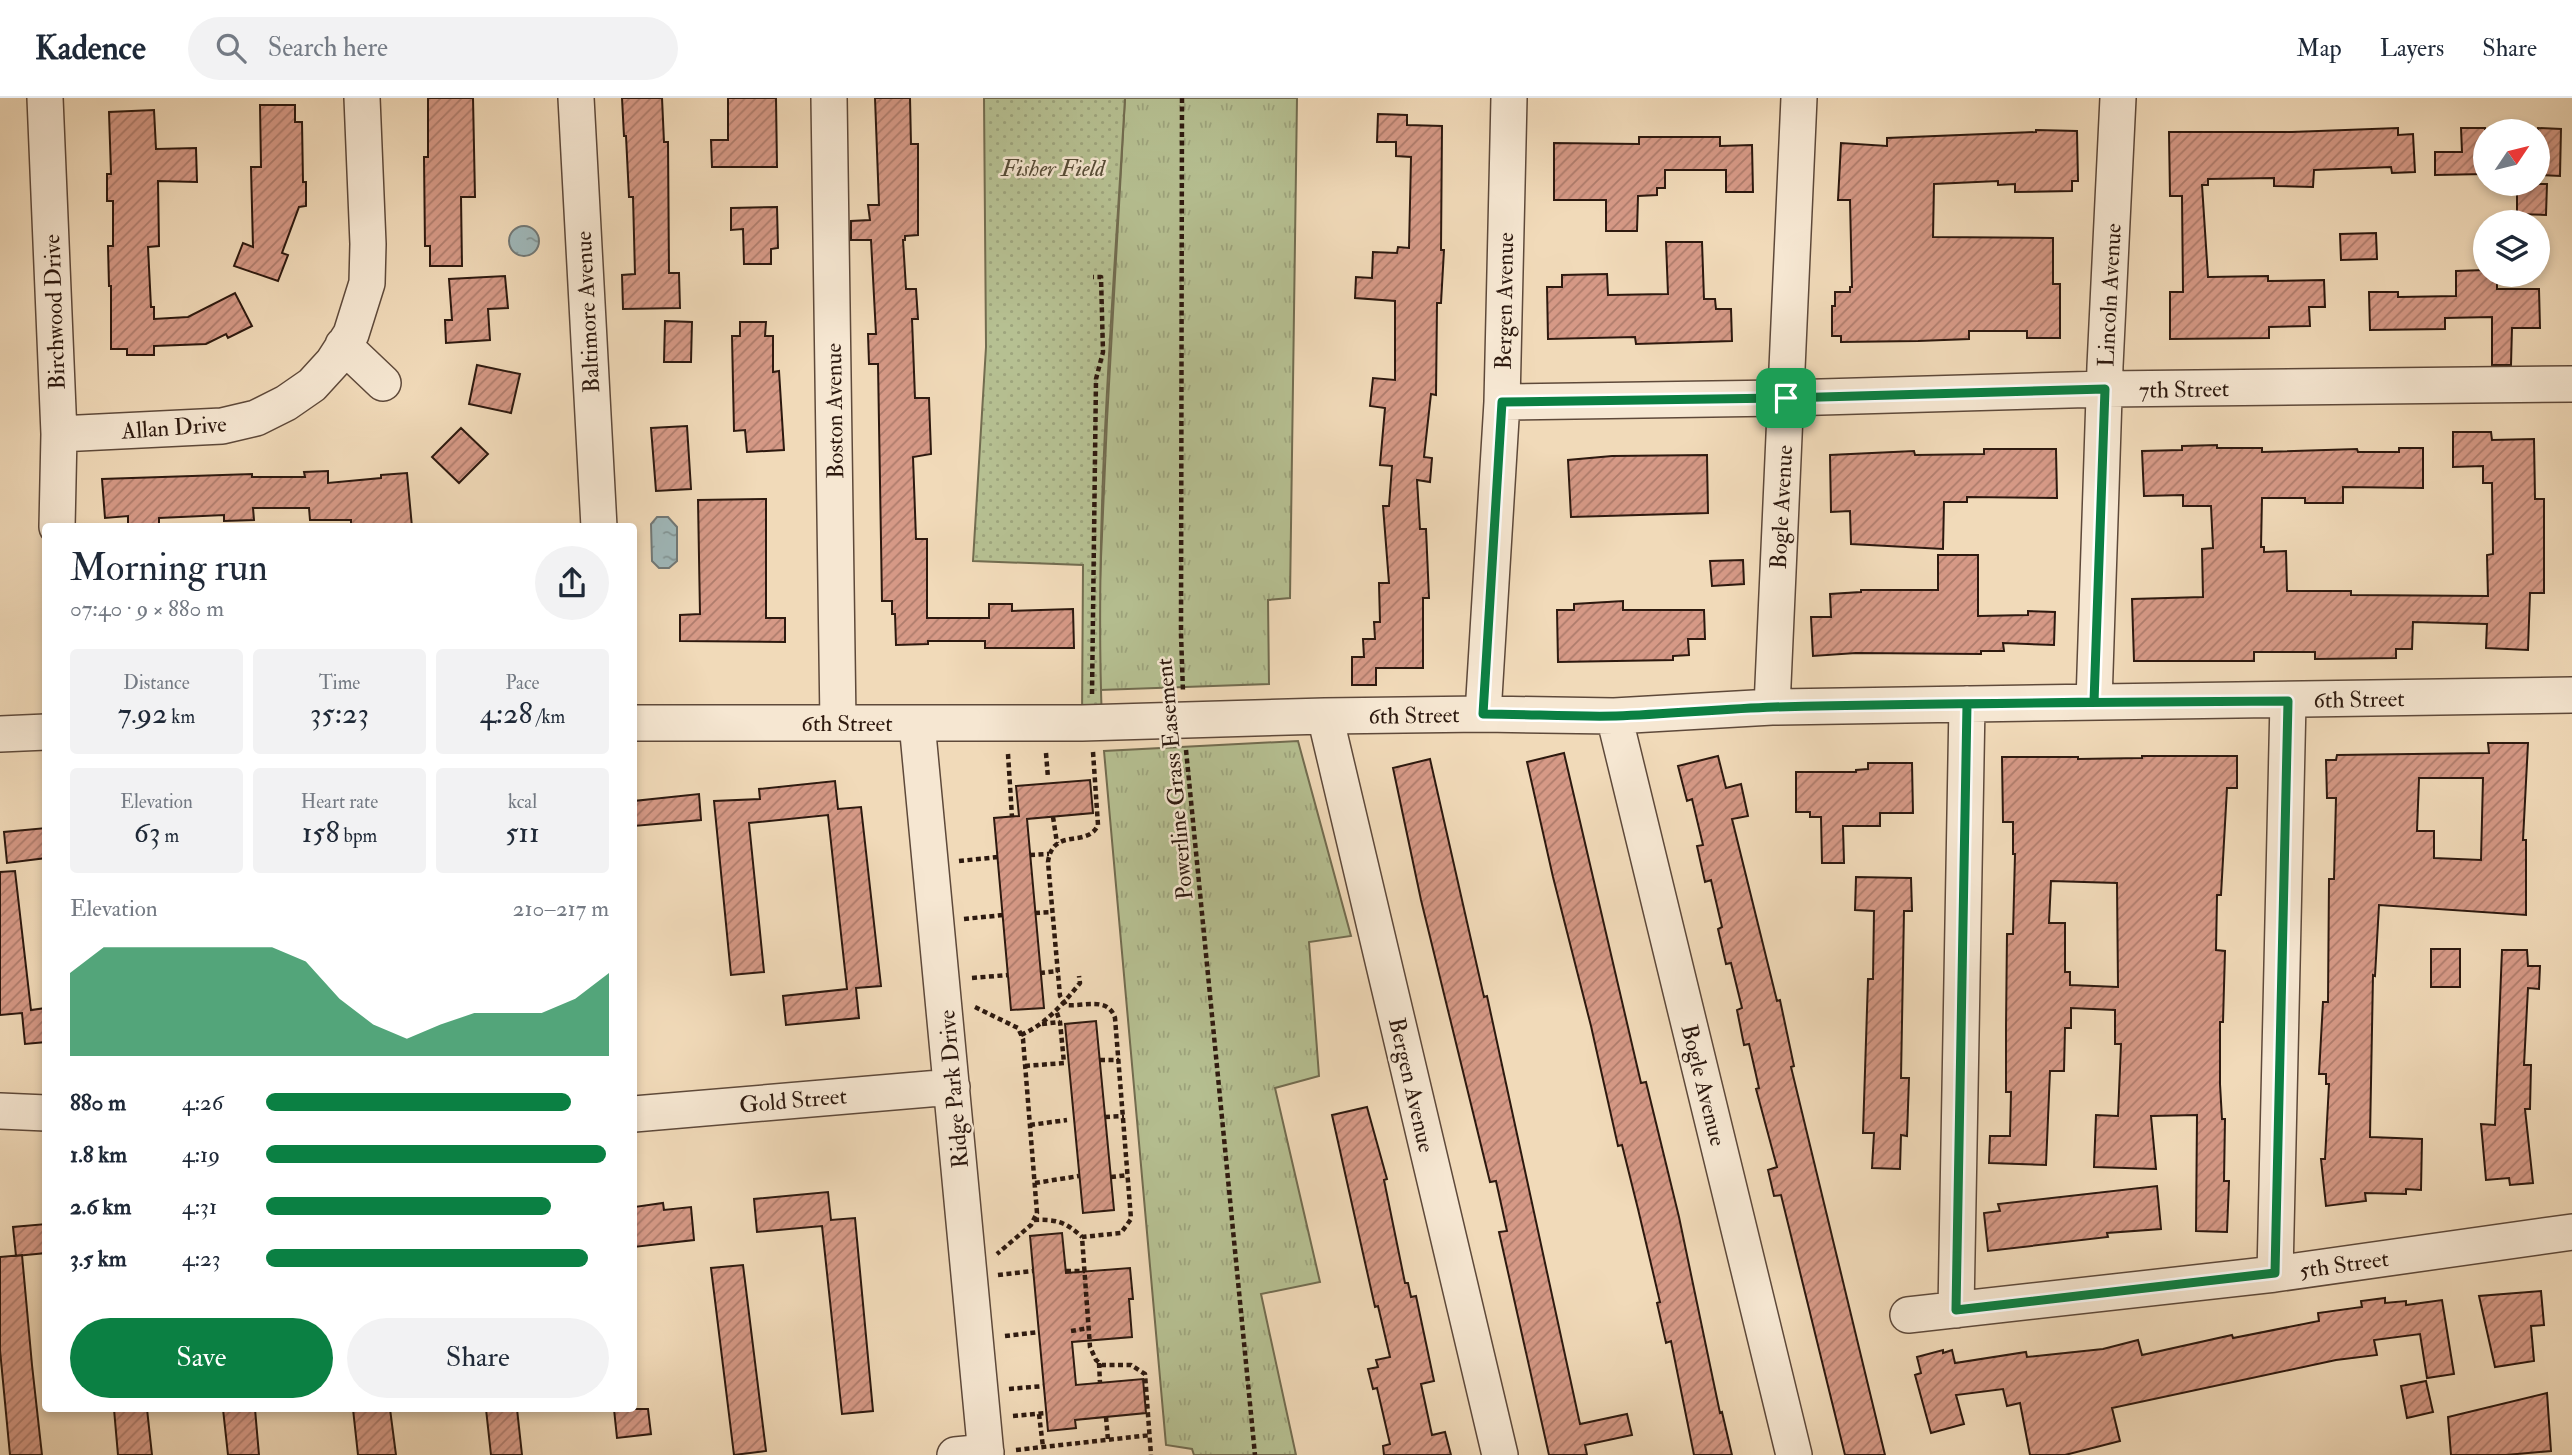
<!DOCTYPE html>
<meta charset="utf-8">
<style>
:root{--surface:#fff;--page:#f2f2f3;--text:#1f2937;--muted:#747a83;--line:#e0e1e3;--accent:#0b8043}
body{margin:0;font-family:"IM FELL Double Pica",serif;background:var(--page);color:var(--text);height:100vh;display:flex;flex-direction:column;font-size:26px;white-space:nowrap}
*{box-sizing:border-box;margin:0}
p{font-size:23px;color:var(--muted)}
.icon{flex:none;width:38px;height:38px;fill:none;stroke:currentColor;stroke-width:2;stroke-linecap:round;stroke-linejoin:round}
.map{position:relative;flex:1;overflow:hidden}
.panel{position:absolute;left:42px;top:425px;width:595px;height:889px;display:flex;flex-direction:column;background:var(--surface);border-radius:7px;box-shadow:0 4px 10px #0003}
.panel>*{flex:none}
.needle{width:46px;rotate:55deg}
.tools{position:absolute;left:2473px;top:21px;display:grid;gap:14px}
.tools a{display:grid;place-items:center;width:77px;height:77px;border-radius:50%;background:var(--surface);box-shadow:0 4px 10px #0003;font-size:35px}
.pin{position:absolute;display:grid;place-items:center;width:60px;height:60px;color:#fff;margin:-30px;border-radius:14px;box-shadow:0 4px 10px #0006}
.round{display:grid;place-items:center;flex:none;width:74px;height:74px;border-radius:37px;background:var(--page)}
.summary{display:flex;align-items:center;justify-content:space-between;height:119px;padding:0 28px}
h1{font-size:38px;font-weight:600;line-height:52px}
.figures{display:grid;grid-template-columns:repeat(3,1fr);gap:10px;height:119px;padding:7px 28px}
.figures div{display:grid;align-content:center;border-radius:7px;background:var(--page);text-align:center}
.figures b{font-size:30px;font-weight:600}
.figures small{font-size:19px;font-weight:400}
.figures p{font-size:19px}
.chart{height:196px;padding:14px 28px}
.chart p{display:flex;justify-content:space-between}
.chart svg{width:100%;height:126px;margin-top:7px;fill:var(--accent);opacity:.7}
.cta{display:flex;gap:14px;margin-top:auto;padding:14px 28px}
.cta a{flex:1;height:80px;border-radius:42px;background:var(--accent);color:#fff;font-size:28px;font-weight:600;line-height:80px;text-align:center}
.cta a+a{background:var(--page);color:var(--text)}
ul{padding:0 28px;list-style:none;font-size:23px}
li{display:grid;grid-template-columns:112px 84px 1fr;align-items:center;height:52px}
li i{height:18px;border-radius:9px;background:var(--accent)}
header{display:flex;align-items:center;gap:42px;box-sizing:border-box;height:98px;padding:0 35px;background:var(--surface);border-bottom:2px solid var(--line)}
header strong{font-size:33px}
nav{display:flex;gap:38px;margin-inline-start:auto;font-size:24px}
.search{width:490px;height:63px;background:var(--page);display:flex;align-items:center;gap:18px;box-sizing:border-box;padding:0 24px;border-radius:38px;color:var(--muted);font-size:26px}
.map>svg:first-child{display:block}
</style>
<header>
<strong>Kadence</strong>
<div class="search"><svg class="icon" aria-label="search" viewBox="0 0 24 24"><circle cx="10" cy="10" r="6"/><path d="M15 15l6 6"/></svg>Search here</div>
<nav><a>Map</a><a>Layers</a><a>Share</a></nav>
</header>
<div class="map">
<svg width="2572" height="1357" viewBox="0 0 2572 1357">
<defs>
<pattern id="grass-tufts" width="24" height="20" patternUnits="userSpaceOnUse" patternTransform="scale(1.75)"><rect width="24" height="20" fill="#b6c092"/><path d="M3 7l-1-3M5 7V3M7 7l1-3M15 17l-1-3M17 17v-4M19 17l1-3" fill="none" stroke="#9da47d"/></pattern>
<pattern id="park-dots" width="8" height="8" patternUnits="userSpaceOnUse" patternTransform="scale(1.75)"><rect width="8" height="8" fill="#b6c092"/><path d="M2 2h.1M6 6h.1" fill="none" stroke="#9da47d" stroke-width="1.8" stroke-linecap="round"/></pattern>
<pattern id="water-ripples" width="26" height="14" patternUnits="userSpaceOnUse" patternTransform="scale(1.75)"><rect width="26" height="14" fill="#9fb8ba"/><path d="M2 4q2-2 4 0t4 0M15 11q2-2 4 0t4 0" fill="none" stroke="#829596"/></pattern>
<pattern id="building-hatch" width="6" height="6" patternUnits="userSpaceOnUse" patternTransform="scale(1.75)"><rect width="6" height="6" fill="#d69986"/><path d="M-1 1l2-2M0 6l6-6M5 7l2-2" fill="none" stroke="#ae7c6c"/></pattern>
</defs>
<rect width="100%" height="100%" fill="#f1dab9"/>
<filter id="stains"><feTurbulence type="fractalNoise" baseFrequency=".00286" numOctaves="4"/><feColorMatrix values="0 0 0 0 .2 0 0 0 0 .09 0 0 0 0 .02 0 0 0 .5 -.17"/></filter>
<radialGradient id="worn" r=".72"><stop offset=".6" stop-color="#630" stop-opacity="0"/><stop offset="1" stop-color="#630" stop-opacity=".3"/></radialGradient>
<!-- grass -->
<path fill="url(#grass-tufts)" stroke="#726c50" stroke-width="2" d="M1125,0H1297L1290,500L1268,502L1269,586L1100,592L1098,529L1107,322Z
M1298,643L1351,838L1309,844L1319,978L1275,990L1320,1184L1261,1196L1296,1357H1194L1192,1351L1166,1347L1104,653Z"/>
<!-- park -->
<path fill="url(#park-dots)" stroke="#726c50" stroke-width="2" d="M984,0H1125C1113,207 1094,416 1102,624L1082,625L1083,467L973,463L986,249Z"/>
<!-- water -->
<path fill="url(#water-ripples)" stroke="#717876" stroke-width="2" d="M509 143a15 15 0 1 1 30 0a15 15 0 1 1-30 0Z
M657,419H668L677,429V463L669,470H659L652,463L651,426Z"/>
<!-- building -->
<path fill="url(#building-hatch)" stroke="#2d190f" stroke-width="2" fill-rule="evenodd" d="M428,0H473L475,99H461L462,168H430V148H425L424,59H428Z
M622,0H662L664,44H668L669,175H679L680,210L623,211L622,177L635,176L633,99H629L626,38H624Z
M728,0H776L777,69H712L711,42H728Z
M875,0H910L911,46H918V137L905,138V142H903L906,191H916L918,221H912L915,300H929L931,356L913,359L916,441H927V520H989V506H1012V513L1073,511L1074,550H985V543H928V546L896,547L895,516H892V503H882L878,266H869L868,236H876L871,142H851V123L870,122L868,107H879Z
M260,7H295V24H302L303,84H306V108L299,109L282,155L288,157L278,183L234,168L243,145L253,149L251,69H261Z
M154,12L156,51L196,50L197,84L158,83L159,148L148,149L151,209H154V221L188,219L235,195L252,228L228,240L226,236L206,246L154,248V257H127V251H111V188H109L108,148H113V103H107V76H111L109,14Z
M1378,16L1407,17V27L1442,28L1441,152H1444L1441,205H1437L1436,297L1431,296L1424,359L1432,360L1430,384L1417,382L1420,431H1426L1429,500H1423V570H1376V587H1352V559H1364L1363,541H1375L1374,524H1380L1379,485H1389L1383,408H1389L1392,368L1380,367L1385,310L1370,308L1373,280L1395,282V203L1355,200L1356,179L1372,180L1373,154L1397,155L1398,149L1409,150L1411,59L1396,58V44H1377Z
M2398,30V37L2413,36L2415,74L2392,75L2391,69L2314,72L2313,89L2274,88V80L2208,81V87H2202L2208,179L2268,178V183L2324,182L2325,209H2309L2310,228L2269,229V240L2170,241V194H2183L2182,98H2170L2169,34H2292Z
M2461,30H2485V76L2435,77V54H2462Z
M2538,30L2561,31L2560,78L2538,77Z
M2036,32L2077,33L2078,83H2072V93L2015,94V86L1998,87V83L1934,86L1933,139L2053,140V186H2060V240H2027V233H1969V241L1918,243L1841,244V238H1832V208H1835V194H1850V189H1852L1850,102H1838L1841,45L1887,48V40L2036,34Z
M1639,39H1720V48L1752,47L1753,94H1726V72H1665V90H1657V97L1638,98L1637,133H1606V102H1554V45L1639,46Z
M2517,86H2547L2546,117L2517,116Z
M777,109L778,150L771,151V166H744L743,131L731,132V110Z
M2376,135L2377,161L2341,162L2340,136Z
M1666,144H1702L1704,201H1715L1716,211H1731L1732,243L1636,246L1635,239L1548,241L1547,189H1562V177L1607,176L1608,197L1668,196Z
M2485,172V177H2497V191H2539L2540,230H2512L2511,267H2492V219L2445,220V231L2370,232L2369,194H2398V199L2456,198V173Z
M505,178L508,210L488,211L490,242L446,245L445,222H452L449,181Z
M665,223L692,224L691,264H664Z
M740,224H766L765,238H773V274L779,273L784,352L747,354L745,332L734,333L732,238H740Z
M477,267L520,276L511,315L469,306Z
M687,328L691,391L656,393L651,330Z
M461,330L488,356L459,385L432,359Z
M2453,334H2491L2492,342L2534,341L2535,401H2544V495H2530L2528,552L2486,550L2487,526L2413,524L2412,551H2396V560L2315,561V554H2254V563H2134L2132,501L2203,499L2202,451L2213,450L2211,408H2183V397L2144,398L2142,353L2182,352V348L2217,347V350H2262V354L2357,351L2358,354H2399V350H2423V390L2343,389V405H2305V400H2262L2261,449H2264V454L2286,453L2287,493H2351V497L2488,498L2487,457L2493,456L2492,385H2483V368L2453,369Z
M1984,351H2056L2057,400L1967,399V404H1944L1943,451L1851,446L1850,413L1831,414L1830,357L1914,353L1915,357L1984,356Z
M1707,357L1708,415L1571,419L1568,362L1612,358Z
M328,373V385L381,380V377L407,375L412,429H351V422H310L309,410H253L254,422L224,423V417L159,420V429H128V418L105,420L102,381L252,376V379H305L304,374Z
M766,401V520H785V544L680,543V517L700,516L698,402Z
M1938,457H1978V518L2028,517V513L2055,514L2054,547L2003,545L2004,553H1981V556L1856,555L1813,558L1811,519H1831L1830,496L1861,494V492H1938Z
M1743,462L1744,486L1712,488L1710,463Z
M1623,503V512H1704L1705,541H1688L1689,557L1673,558V562L1558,564L1557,512H1574V506Z
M2488,645H2528L2523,742H2526V817L2379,807L2375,878L2373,877L2370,1039L2422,1041L2421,1092L2406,1091V1096L2365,1095L2366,1103L2326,1108L2321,1061H2325L2329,986H2326V976H2319L2323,904H2328L2329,781H2334L2336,700H2327L2326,662H2336L2337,657L2489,655ZM2419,680H2483L2481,762L2434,760V733H2417Z
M1564,655L1641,985L1646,984L1679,1119L1720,1315L1722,1314L1732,1357H1694L1671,1243L1666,1245L1657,1205L1660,1204L1638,1111L1622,1047L1618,1048L1591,928L1553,779L1527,664Z
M1718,658L1726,690L1741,686L1748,718L1732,721L1777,903L1780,902L1794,968L1791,969L1885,1357H1845L1781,1097L1774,1098L1768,1072L1777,1069L1756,991L1759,990L1749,946L1744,947L1737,912L1742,910L1731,865L1726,866L1718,831L1722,829L1711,782L1705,784L1697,748L1703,747L1692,701L1687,703L1678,668Z
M2142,658H2237V690H2227L2221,797H2217L2216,852L2225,853L2223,924H2220V986L2222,1021H2225L2224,1083H2229L2227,1134L2196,1133L2197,1017L2151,1018L2156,1071L2094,1069L2096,1017L2118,1018L2121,946H2115V912L2071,910V930H2065L2064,973H2050L2046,1067L1989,1065L1990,1038H2010L2011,994H2006V928L2007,836H2013L2015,756H2013V724H2003L2002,659H2078V661L2142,660ZM2051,783L2117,785L2118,889L2070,887V874H2065V825H2049Z
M1430,661L1484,899L1487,898L1580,1326L1627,1316L1632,1337L1585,1347L1587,1357H1549L1499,1134L1507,1133L1496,1083L1490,1084L1421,802L1393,670Z
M1868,665H1912L1913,715H1880V728H1843L1844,765H1822L1821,719H1810V714H1796V674H1856V672L1868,671Z
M1090,682L1093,715L1027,721L1044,910L1011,912L994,720L1019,718L1016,688Z
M835,683L838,711L861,709L881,888L856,890L859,920L786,927L783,898L847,891L828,717L749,725L764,874L731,877L714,703L760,701L759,691Z
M699,696L701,722L634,728V703Z
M46,730V760L7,765L4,734Z
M15,773L31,912L46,910V944L25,946L22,915L0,917V774Z
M1856,779L1911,780L1912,813H1904L1901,980H1909L1907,1038L1901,1037L1900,1071L1872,1070L1874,1035H1863L1868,881H1873L1874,813L1855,812Z
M2431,851H2460V889H2431Z
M2502,852H2527L2528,868H2540L2539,891L2528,890L2524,967H2531L2530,1011H2525L2533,1085L2510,1087L2509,1080L2486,1082L2481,1026L2495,1027Z
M1096,923L1114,1112L1083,1115L1065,926Z
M1367,1009L1387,1081L1384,1082L1405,1185H1408L1411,1199L1416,1198L1434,1283L1421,1286L1432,1337L1445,1334L1451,1357H1384L1383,1348L1390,1346L1377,1290L1373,1291L1368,1271L1378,1269L1376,1262L1390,1259L1378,1208L1375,1209L1332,1017Z
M2157,1088L2161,1131L2107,1135L2108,1139L1988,1153L1984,1115L2000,1113L1998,1106Z
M828,1094L831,1122L855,1120L873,1313L842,1316L822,1128L757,1134L754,1101Z
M663,1105L664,1112L691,1109L694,1142L634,1149V1109Z
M46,1126V1155L16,1158L13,1129Z
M1062,1135L1066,1175L1130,1170L1133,1201H1129L1132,1239L1072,1244L1076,1287L1143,1281L1146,1315L1075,1322L1076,1330L1048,1333L1030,1138Z
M22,1157L32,1267L42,1357H10L0,1252V1159Z
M743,1167L766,1353L734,1357L711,1170Z
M2541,1193L2544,1227L2531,1228L2534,1263L2495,1269L2479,1198Z
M2385,1200V1205L2406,1203V1207L2442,1202L2454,1276L2427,1280L2420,1236L2374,1242L2377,1257L2336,1262L2112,1310L2120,1343L2065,1357H2030L2020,1305L2007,1308L2003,1291L1956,1297L1964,1326L1931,1335L1915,1277L1921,1275L1917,1259L1943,1252V1255L1952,1252L1955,1265L2026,1254L2027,1259L2103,1251L2138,1242L2142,1257L2232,1237L2233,1240L2319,1223L2318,1215L2362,1209L2361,1203Z
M2426,1283L2433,1314L2407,1320L2401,1288Z
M2547,1295L2551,1353L2506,1357H2451L2448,1319Z
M114,1311H147L152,1357H118Z
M223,1311H255L259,1357H228Z
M353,1311H390L396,1357H358Z
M486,1311H517L522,1357H491Z
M614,1311H648L651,1336L617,1340Z"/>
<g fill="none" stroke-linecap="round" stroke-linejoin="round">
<defs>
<path id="minor" d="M45,0L59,336L57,429
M576,0L599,429
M829,0L838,625
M343,247L383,285
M1502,304L1786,300L2105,291L2572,286
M59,336L222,328L256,320L286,305L312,287L333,264L351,236L367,185L368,146L362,0
M2094,604L2105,268L2118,0
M1772,609L1799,0
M1483,616L1502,304L1509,0
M1325,618L1500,1357
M1614,618L1794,1357
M634,625H1082L1325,618L1483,616L1614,618L1772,609L2572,597
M917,625L986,1357
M0,636L46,634
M0,1013L46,1015
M634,1016L952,989
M2275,1176L2288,603
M1956,1212L1967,606
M1908,1217L2275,1176L2572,1134
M955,1357L986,1354"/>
</defs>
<!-- minor casing -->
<use href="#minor" stroke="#5e493a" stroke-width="38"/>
<!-- path -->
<path stroke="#2d190f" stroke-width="4.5" stroke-dasharray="5 3.5" stroke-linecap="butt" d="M1182,0L1181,536L1183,594
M1092,596L1096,281L1103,254L1101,179H1093
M1186,652L1255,1357
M1093,654L1098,727C1087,751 1053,728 1048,764L1060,898L1066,907C1084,909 1108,898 1115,920L1131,1121L1121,1135L1082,1139L1090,1249L1096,1262L1102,1267H1131L1145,1276L1151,1357
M1046,655L1048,680
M1008,656L1012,719
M1053,719L1057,745
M1030,757L1049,756
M959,763L998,759
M1035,815L1052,814
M964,821L1003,817
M1040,875L1058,873
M972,880L1008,877
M975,909L1018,930L1023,941L1037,1115L1031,1127L997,1156
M1042,926L1060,924
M1021,937C1046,926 1063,906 1080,885L1079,878
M1100,962H1119
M1025,968L1064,965L1060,924L1056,912
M1105,1019L1124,1018
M1030,1027L1067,1022
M1111,1079L1128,1077
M1035,1085L1079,1078
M1034,1122C1056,1121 1066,1124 1082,1139
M1066,1173H1085
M998,1177L1033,1173
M1071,1233L1089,1230
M1005,1238L1039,1234
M1099,1265L1100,1285
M1009,1291L1044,1288
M1039,1316L1043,1349
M1013,1318L1047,1315
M1106,1319L1108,1342
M1016,1352L1151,1337"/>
<!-- minor -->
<use href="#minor" stroke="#f6e7d2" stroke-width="35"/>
</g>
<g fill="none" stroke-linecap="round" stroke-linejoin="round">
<defs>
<path id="route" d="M1786,300L1502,304L1483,616C1527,616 1572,619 1616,618C1669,616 1721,611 1774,609C1945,605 2117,604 2288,603L2275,1175L1956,1212L1967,606L2094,604L2105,291L1786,300"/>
</defs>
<!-- route casing -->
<use href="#route" stroke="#fff" stroke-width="14"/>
<!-- route -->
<use href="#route" stroke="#0b8043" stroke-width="9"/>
</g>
<g text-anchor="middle" stroke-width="5" stroke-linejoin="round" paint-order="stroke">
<!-- park labels -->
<g font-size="23" font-style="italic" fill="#564b36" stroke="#f6e7d2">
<text x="1053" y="78">Fisher Field</text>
</g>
<!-- street labels -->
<g font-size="23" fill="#2d190f" stroke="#f6e7d2">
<text transform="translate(2109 197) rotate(-87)" y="8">Lincoln Avenue</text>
<text transform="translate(1504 203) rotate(-89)" y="8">Bergen Avenue</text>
<text transform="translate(54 214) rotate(-92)" y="8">Birchwood Drive</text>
<text transform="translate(587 214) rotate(-93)" y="8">Baltimore Avenue</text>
<text transform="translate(2184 291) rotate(-1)" y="8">7th Street</text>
<text transform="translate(834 313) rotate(-91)" y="8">Boston Avenue</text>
<text transform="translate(174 329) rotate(-4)" y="8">Allan Drive</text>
<text transform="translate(1781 409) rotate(-87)" y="8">Bogle Avenue</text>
<text transform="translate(2359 601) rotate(-1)" y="8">6th Street</text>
<text transform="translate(1414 617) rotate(-1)" y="8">6th Street</text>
<text x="847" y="633">6th Street</text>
<text transform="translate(1174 681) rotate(-95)" y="8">Powerline Grass Easement</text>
<text transform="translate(1412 987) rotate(77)" y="8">Bergen Avenue</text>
<text transform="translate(1704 987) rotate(76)" y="8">Bogle Avenue</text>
<text transform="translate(953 991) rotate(-95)" y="8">Ridge Park Drive</text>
<text transform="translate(793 1002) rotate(-5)" y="8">Gold Street</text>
<text transform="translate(2344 1166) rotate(-8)" y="8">5th Street</text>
</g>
</g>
<rect width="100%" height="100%" filter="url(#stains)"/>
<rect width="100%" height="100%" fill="url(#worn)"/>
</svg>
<div class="tools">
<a><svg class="needle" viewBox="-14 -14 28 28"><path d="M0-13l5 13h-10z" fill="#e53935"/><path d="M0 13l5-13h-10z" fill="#747a83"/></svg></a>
<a><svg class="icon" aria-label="layers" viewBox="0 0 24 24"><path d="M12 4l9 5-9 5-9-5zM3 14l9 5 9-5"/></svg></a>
</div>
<div class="pin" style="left:1786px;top:300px;background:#1e9e55"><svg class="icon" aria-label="arrive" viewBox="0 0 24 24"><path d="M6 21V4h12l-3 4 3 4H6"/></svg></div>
<section class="panel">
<div class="summary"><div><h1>Morning run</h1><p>07:40 · 9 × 880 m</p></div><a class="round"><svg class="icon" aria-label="share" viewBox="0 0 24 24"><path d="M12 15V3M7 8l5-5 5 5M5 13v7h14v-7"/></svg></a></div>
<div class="figures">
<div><p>Distance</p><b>7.92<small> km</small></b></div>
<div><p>Time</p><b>35:23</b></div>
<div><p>Pace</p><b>4:28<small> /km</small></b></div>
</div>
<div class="figures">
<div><p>Elevation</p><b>63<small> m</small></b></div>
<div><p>Heart rate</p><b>158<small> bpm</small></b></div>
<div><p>kcal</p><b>511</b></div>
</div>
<div class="chart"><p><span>Elevation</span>210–217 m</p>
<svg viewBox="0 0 160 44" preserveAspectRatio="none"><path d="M0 44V15L10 6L20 6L30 6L40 6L50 6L60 6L70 11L80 24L90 33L100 38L110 33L120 29L130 29L140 29L150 24L160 15V44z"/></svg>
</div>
<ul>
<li><b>880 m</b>4:26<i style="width:89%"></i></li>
<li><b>1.8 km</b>4:19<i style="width:99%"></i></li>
<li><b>2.6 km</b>4:31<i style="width:83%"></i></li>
<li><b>3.5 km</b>4:23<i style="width:94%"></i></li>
</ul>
<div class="cta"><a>Save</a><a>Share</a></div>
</section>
</div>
